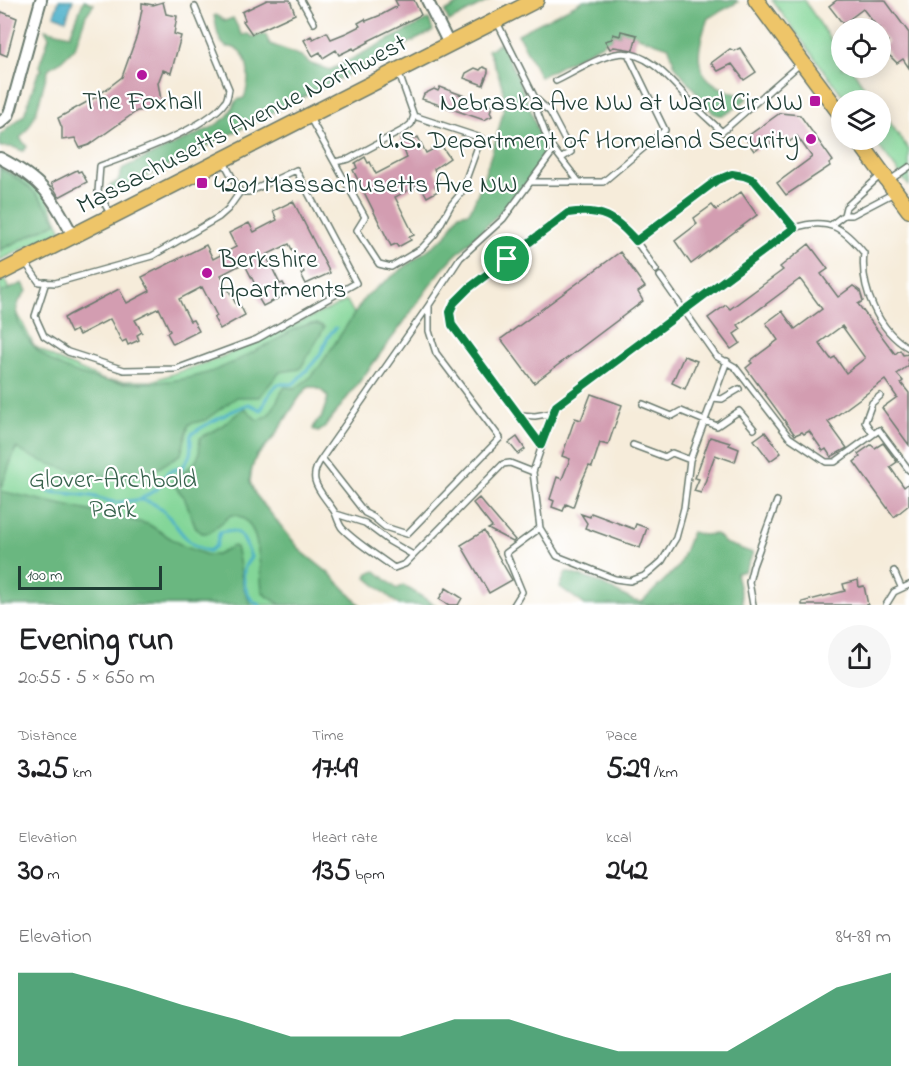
<!DOCTYPE html>
<meta charset="utf-8">
<style>
:root{--surface:#fff;--page:#f6f6f6;--text:#202124;--muted:#757577;--accent:#0b8043}
body{margin:0;font-family:"Indie Flower",sans-serif;background:var(--page);color:var(--text);height:100vh;display:flex;flex-direction:column;font-size:22px;white-space:nowrap}
*{box-sizing:border-box;margin:0}
p{font-size:20px;color:var(--muted)}
.icon{flex:none;width:33px;height:33px;fill:none;stroke:currentColor;stroke-width:2;stroke-linecap:round;stroke-linejoin:round}
.map{position:relative;height:605px;overflow:hidden}
.side{display:flex;flex-direction:column;background:var(--surface);flex:1}
.side>*{flex:none}
.fabs{position:absolute;left:831px;top:18px;display:grid;gap:12px}
.fabs a{display:grid;place-items:center;width:60px;height:60px;border-radius:50%;background:var(--surface);box-shadow:0 3px 15px #0003;font-size:30px}
.scale{position:absolute;left:18px;bottom:15px;width:144px;box-sizing:border-box;padding-left:6px;border:3px solid #1f3d34;border-top:0;font-size:16px;line-height:21px;white-space:nowrap;color:#1f3d34;-webkit-text-stroke:4px #fff;paint-order:stroke}
.pin{position:absolute;display:grid;place-items:center;width:51px;height:51px;color:#fff;margin:-26px;border:3px solid #fff;border-radius:50%;box-shadow:0 2px 6px #0007}
.round{display:grid;place-items:center;flex:none;width:63px;height:63px;border-radius:32px;background:var(--page)}
.summary{display:flex;align-items:center;justify-content:space-between;height:102px;padding:0 18px}
h1{font-size:33px;font-weight:700;line-height:45px}
.stats{display:grid;grid-template-columns:repeat(3,1fr);gap:9px;height:102px;padding:6px 18px}
.stats div{display:grid;align-content:center}
.stats b{font-size:30px;font-weight:700}
.stats small{font-size:16px;font-weight:400}
.stats p{font-size:16px}
.chart{height:168px;padding:12px 18px}
.chart p{display:flex;justify-content:space-between}
.chart svg{width:100%;height:108px;margin-top:6px;fill:var(--accent);opacity:.7}
.map>svg:first-child{display:block}
</style>
<div class="map">
<svg width="909" height="605" viewBox="0 0 909 605">
<rect width="100%" height="100%" fill="#fff"/>
<filter id="ink" filterUnits="userSpaceOnUse"><feTurbulence type="fractalNoise" baseFrequency=".0167" numOctaves="2"/><feDisplacementMap in="SourceGraphic" scale="12" xChannelSelector="R" yChannelSelector="G"/><feConvolveMatrix kernelMatrix="1 2 1 2 8 2 1 2 1" color-interpolation-filters="sRGB"/></filter>
<filter id="wash" filterUnits="userSpaceOnUse"><feTurbulence type="fractalNoise" baseFrequency=".008" numOctaves="4" result="noise"/><feDisplacementMap in="SourceGraphic" scale="24" xChannelSelector="R" yChannelSelector="G"/><feGaussianBlur stdDeviation="1.35" result="paint"/><feColorMatrix in="noise" values="0 0 0 0 0 0 0 0 0 0 0 0 0 0 0 0 0 1.4 0 .05"/><feComposite in="paint" operator="in"/></filter>
<g filter="url(#wash)">
<rect width="100%" height="100%" fill="#f6ecda"/>
<!-- green -->
<path fill="#83d698" stroke="#518a66" stroke-width="1.5" d="M772,0H804L841,55L842,68H851L874,100H846Z
M881,110L909,150V186L874,140H880Z
M0,167L33,184L46,196L62,231L0,260Z
M5,279L16,310L34,346L58,360L106,381H152L219,358L347,301L378,357L324,428L318,432L313,429L316,422L321,419L328,398L323,391L312,386L304,390L274,437L253,461L250,482L255,494L301,551L331,575L360,605H0V282Z"/>
<!-- forest -->
<path fill="#6ab780" stroke="#447a5a" stroke-width="1.5" d="M84,0L94,4L86,15L75,47L60,62L49,68C39,94 41,116 20,138L27,147L23,151L13,147H0V135L24,115L38,73L42,70L39,66L49,37L45,29L70,35Z
M465,0H490L449,22L445,12Z
M584,0H736L738,2L708,18C690,68 698,83 748,98C738,105 725,121 713,113L675,66L669,47L621,31L620,36L613,34L612,39L540,77L518,34Z
M216,15L225,21L233,18L242,35L248,34L252,37L265,34L270,44L301,56L311,64L330,70L429,19L433,31L113,194L109,186L118,181L123,168L211,128L227,117L237,100L244,98C251,82 251,45 226,47C215,37 218,29 214,16Z
M501,43C516,74 530,103 539,136C541,141 543,148 543,154C541,177 479,233 461,250C439,270 421,298 404,322C378,357 351,393 324,428L318,432L313,429L316,422L321,419L328,398C325,391 315,386 308,387L298,399L274,437L256,456L250,475V482L255,494L301,551L331,575L360,605H281L265,595L262,590C259,570 262,514 231,515L209,533H202L196,528L184,497L172,483C179,472 197,467 199,453C200,448 199,444 200,438L220,427L245,408L257,420C275,417 275,399 285,387L295,388L307,380L320,366L366,296L446,236L459,214L469,212C478,198 507,112 504,97C502,80 495,66 488,50Z
M0,169C26,182 41,195 56,221V223L0,250Z
M23,283L27,291C16,301 14,314 21,328C45,375 109,387 158,382C173,381 192,378 207,373C232,365 255,351 278,339C286,334 296,327 306,325C313,323 318,323 324,327L322,332L300,369L280,372L259,397H237L205,420L189,424L181,454C168,461 156,472 141,476C112,485 41,465 16,448L0,491L148,524L183,546L207,555H217L233,546L236,547C242,569 240,585 251,605H0V293Z
M692,532L703,535L716,534L725,543L753,553L745,571L736,573L743,605H585L560,587L566,572L596,581L634,601L642,602L678,567Z
M376,571L397,589L403,585L435,605H399L366,577L368,573Z"/>
<!-- water -->
<path fill="#49afc9" stroke="#34767e" stroke-width="1.5" d="M59,0H73L66,20L54,15Z"/>
<g fill="none" stroke-linecap="round" stroke-linejoin="round">
<!-- stream -->
<path stroke="#49afc9" stroke-width="3" d="M49,492C63,493 77,494 91,496C98,497 106,501 113,502C129,504 138,495 154,504C178,518 180,545 209,551L216,546L220,532C242,526 244,540 251,557C249,561 244,566 244,570C242,583 247,601 260,605
M141,499L158,488L168,472L183,467C185,463 189,458 190,454C192,448 190,441 191,435C193,431 241,406 249,404L261,410L271,391L278,384H293C302,375 313,365 320,354C327,343 325,337 336,328"/>
</g>
<g id="blocks">
<!-- building -->
<path fill="#d39db1" fill-rule="evenodd" d="M267,0H290L295,14L252,34L243,21L245,20L242,12Z
M395,0H414L421,15L368,41L369,42L354,50L353,48L339,55L336,50L323,58L320,52L313,56L304,40L311,36L313,39L327,32L331,39L346,33L360,26L358,23L365,19L366,21L381,15L398,6Z
M837,0H885L909,33V68L903,59L897,63L889,55L884,45L888,42L880,32V28H878L863,9L843,24L829,6Z
M163,2L166,14L177,16L174,34L181,36L171,73L163,70L158,83L161,100L160,104L154,109L137,111L89,145L80,148L75,138L62,140V128L58,118L96,97L122,77L137,35L142,9V3L153,5Z
M2,12L17,18L7,56L0,53V16Z
M621,31L637,35L633,50L614,47L610,49L605,41L612,39L613,34L620,36Z
M740,48L756,72L744,80L732,64L718,71L711,63L730,49L734,51Z
M483,67L488,69V72L483,85L464,78L466,73L475,68L480,70Z
M440,87L492,106L490,112L492,116L484,120L422,99L424,94L434,89L438,91Z
M780,113L800,115L833,161L829,164L830,166L786,195L777,183L812,157L797,136L789,142L787,138L781,140L779,138L768,145L766,142L754,151L745,138Z
M409,135L412,140L418,137L426,153L441,145L450,158L434,169L441,183L435,186L438,191L427,197L420,184L395,197L414,235L409,237L411,240L398,247L396,244L391,246L353,170L357,168L355,163L365,157L368,163L370,162L376,174L407,158L400,139Z
M77,170L78,172L81,171L87,182L59,197L51,183Z
M741,192L757,215L691,264L675,241L697,224L694,218L712,205L716,210Z
M293,201L330,273L306,284L301,274L304,272L289,244L266,255L280,284L283,283L289,293L263,306L257,296L260,294L244,263L221,275L237,306L240,305L245,315L220,329L214,318L217,316L202,287L179,299L190,321L193,320L199,331L173,344L167,333L170,331L159,308L135,320L142,332L137,335L139,340L128,345L126,340L122,342L110,319L79,335L76,330L71,333L64,318L69,315L119,289L127,303L150,291L142,277L206,245L213,259L236,247L229,233L249,223L254,232L277,220L273,211Z
M809,244L828,269L821,274L838,297L853,286L860,291L863,301L858,304L895,354L900,350L903,355L909,354L907,360L909,365L897,374L903,381L901,383L909,393V445L882,408L897,397L885,380L828,422L847,448L831,457L826,449L823,451L809,431L804,434L802,432L795,435L746,368L752,363L750,361L778,340L766,323L782,311L795,329L822,309L800,279L738,325L741,329L734,334L740,343L731,349L708,318L726,305L730,309L783,270L780,267ZM842,326L865,358L846,373L835,357L831,359L819,343Z
M620,252L645,287L638,292L643,301L534,383L501,339Z
M684,356L697,361L685,389L672,383Z
M591,394L622,405L608,445L600,443L592,467L589,466L582,481L573,507L566,504L563,511L552,507L554,501L550,499L557,477L562,479L570,459L562,456L575,418L581,420Z
M765,432L781,453L770,461L754,440Z
M517,437L525,449L518,454L509,443Z
M710,437L730,443L729,445L739,449L735,462L715,455L701,493L694,491L699,479L695,478Z
M883,443L897,462L890,467L904,487L909,483V505L894,517L854,462L860,457L858,454L871,445L875,448Z
M479,498L515,540L513,542L488,529L492,527L473,503Z
M591,513L634,529L636,524L647,528L640,548L585,528L587,523L581,514L590,517Z
M484,531L512,580L489,593L461,545Z
M858,580L859,587L864,586L868,605H802V602L845,591L843,584Z
M446,588L462,598L458,605H449L439,599Z"/>
</g>
</g>
<g filter="url(#ink)">
<use href="#blocks" fill-opacity="0" stroke="#6a7a6e" stroke-width="1.5"/>
<g fill="none" stroke-linecap="round" stroke-linejoin="round">
<defs>
<path id="lane" d="M301,0L314,23
M497,22L535,98L538,114L549,143L579,182
M556,81C575,72 595,58 616,54C647,48 673,83 692,103C701,113 712,122 722,132L801,63
M535,98L550,112L571,152L562,158
M310,118L365,217L357,230L379,264L391,267L421,249L435,234L451,205L461,193L481,138L414,116
M335,162L349,159L405,129L411,124L414,116L398,71
M890,180L909,167
M532,182H603L665,130L628,54
M111,215L98,192L100,166C131,155 207,128 225,102C228,99 228,93 229,89L195,7
M844,215H852L894,193
M831,225L844,215L846,207L882,174
M636,241L717,180C723,178 729,174 735,174C758,175 780,211 794,228
M25,262L39,282L55,283L152,256L219,217L228,209L240,192L224,162
M660,276L716,356L735,367L789,437L826,462H835L879,430L909,470
M46,282L35,316L44,336L68,352L124,370L176,369L257,339L356,283L296,170L249,192H240
M429,305L322,458L365,513L373,517L385,527L407,534L500,438L436,353L429,331V305L460,258L503,219L554,150
M713,398L722,399L739,389
M643,404L672,416L681,411L717,426L739,411L754,429
M553,413L533,472L540,528L557,556L615,579L630,581L644,576L653,569L662,561L676,538L684,508L690,460L727,361
M519,415L535,416L553,413L556,406C635,346 715,288 794,228C828,217 843,227 864,253C860,287 878,331 909,348
M873,434L865,422L872,403L880,396
M541,445L452,325L450,312L454,303L469,288L568,213C618,206 631,234 656,270
M633,445L665,457L672,453L690,460
M322,458C305,481 321,491 334,511C337,516 338,523 342,528C356,543 377,555 394,568L405,564L503,464L510,463L533,472
M336,514L365,523L389,541L413,555
M894,571L901,587
M514,605L522,592L506,553L540,528
M753,605L749,582L753,566L777,501
M886,605L894,592L909,585"/>
<path id="street" d="M427,0L449,44
M0,123L8,116L11,108L41,0
M0,158C42,180 52,195 73,236"/>
<path id="primary" d="M756,0L842,116
M858,140L909,210
M0,273L536,0"/>
</defs>
<!-- lane casing -->
<use href="#lane" stroke="#6a7a6e" stroke-width="8"/>
<!-- street casing -->
<use href="#street" stroke="#6a7a6e" stroke-width="14"/>
<!-- primary casing -->
<use href="#primary" stroke="#6a7a6e" stroke-width="18"/>
<!-- lane -->
<use href="#lane" stroke="#fff" stroke-width="5"/>
<!-- street -->
<use href="#street" stroke="#fff" stroke-width="10"/>
<!-- primary -->
<use href="#primary" stroke="#eec569" stroke-width="15"/>
</g>
</g>
<g fill="none" stroke-linecap="round" stroke-linejoin="round" filter="url(#ink)">
<defs>
<path id="route" d="M732,174L744,176L754,180L794,228L556,406L541,445L452,325L450,312L454,303L469,288L568,213C602,208 615,217 636,241L717,180Z"/>
</defs>
<!-- route casing -->
<use href="#route" stroke="#fff" stroke-width="12"/>
<!-- route -->
<use href="#route" stroke="#0b8043" stroke-width="8"/>
</g>
<!-- markers -->
<g fill="#b5179e" stroke="#fff" stroke-width="2">
<circle cx="142" cy="75" r="6"/>
<rect x="809" y="95" width="12" height="12" rx="3"/>
<circle cx="811" cy="139" r="6"/>
<rect x="196" y="177" width="12" height="12" rx="3"/>
<circle cx="207" cy="273" r="6"/>
</g>
<g text-anchor="middle" stroke-width="4.5" stroke-linejoin="round" paint-order="stroke">
<!-- poi labels -->
<g font-size="26" fill="#1f3d34" stroke="#fff" text-anchor="end">
<text x="142" y="109" text-anchor="middle">The Foxhall</text>
<text x="803" y="110">Nebraska Ave NW at Ward Cir NW</text>
<text x="799" y="148">U.S. Department of Homeland Security</text>
<text x="214" y="192" text-anchor="start">4201 Massachusetts Ave NW</text>
<text x="219" y="267" text-anchor="start">Berkshire<tspan x="219" dy="30">Apartments</tspan></text>
</g>
<!-- street labels -->
<g font-size="26" fill="#1f3d34" stroke="#fff">
<text transform="translate(241 123) rotate(-27)" y="9">Massachusetts Avenue Northwest</text>
</g>
<!-- park labels -->
<g font-size="26" fill="#38634d" stroke="#fff">
<text x="113" y="487">Glover-Archbold<tspan x="113" dy="30">Park</tspan></text>
</g>
</g>
</svg>
<div class="fabs">
<a><svg class="icon" aria-label="locate" viewBox="0 0 24 24"><circle cx="12" cy="12" r="6"/><path d="M12 2v4M12 18v4M2 12h4M18 12h4"/></svg></a>
<a><svg class="icon" aria-label="layers" viewBox="0 0 24 24"><path d="M12 4l9 5-9 5-9-5zM3 14l9 5 9-5"/></svg></a>
</div>
<div class="scale">100 m</div>
<div class="pin" style="left:507px;top:259px;background:#1e9e55"><svg class="icon" aria-label="arrive" viewBox="0 0 24 24"><path d="M6 21V4h12l-3 4 3 4H6"/></svg></div>
</div>
<section class="side">
<div class="summary"><div><h1>Evening run</h1><p>20:55 · 5 × 650 m</p></div><a class="round"><svg class="icon" aria-label="share" viewBox="0 0 24 24"><path d="M12 15V3M7 8l5-5 5 5M5 13v7h14v-7"/></svg></a></div>
<div class="stats">
<div><p>Distance</p><b>3.25<small> km</small></b></div>
<div><p>Time</p><b>17:49</b></div>
<div><p>Pace</p><b>5:29<small> /km</small></b></div>
</div>
<div class="stats">
<div><p>Elevation</p><b>30<small> m</small></b></div>
<div><p>Heart rate</p><b>135<small> bpm</small></b></div>
<div><p>kcal</p><b>242</b></div>
</div>
<div class="chart"><p><span>Elevation</span>84–89 m</p>
<svg viewBox="0 0 160 44" preserveAspectRatio="none"><path d="M0 44V6L10 6L20 12L30 19L40 25L50 32L60 32L70 32L80 25L90 25L100 32L110 38L120 38L130 38L140 25L150 12L160 6V44z"/></svg>
</div>
</section>
